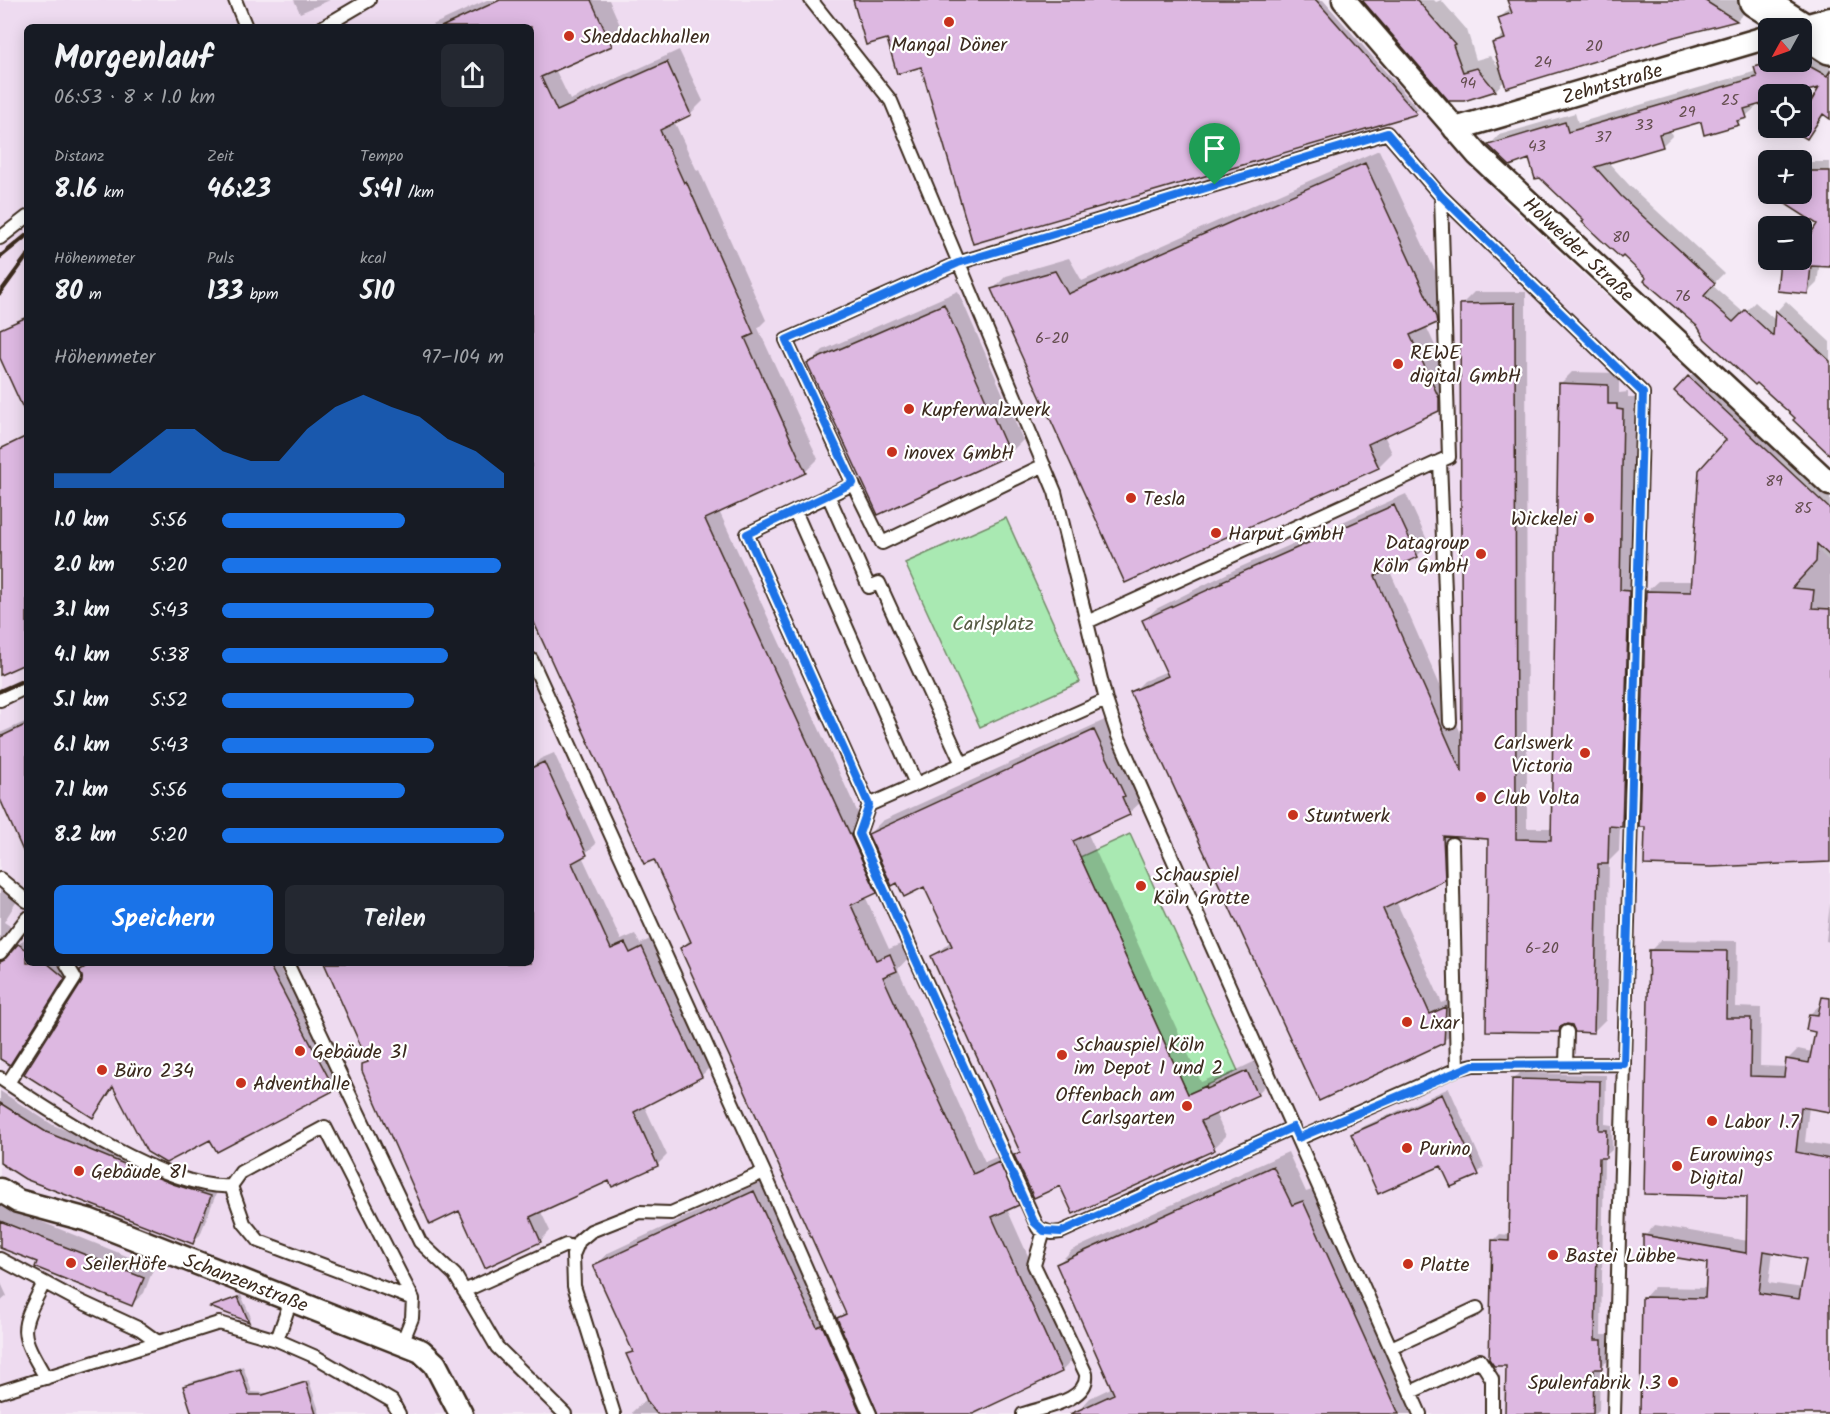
<!DOCTYPE html>
<html lang="de">
<meta charset="utf-8">
<style>
:root{--surface:#171b24;--page:#242831;--text:#f1f3f6;--muted:#9ea1a6;--accent:#1a73e8}
body{margin:0;font-family:Kalam,sans-serif;background:var(--page);color:var(--text);height:100vh;display:flex;flex-direction:column;font-size:22px;white-space:nowrap}
*{box-sizing:border-box;margin:0}
p{font-size:20px;color:var(--muted)}
.icon{flex:none;width:33px;height:33px;fill:none;stroke:currentColor;stroke-width:2;stroke-linecap:round;stroke-linejoin:round}
.map{position:relative;flex:1;overflow:hidden}
.details{position:absolute;left:24px;top:24px;width:510px;height:942px;display:flex;flex-direction:column;background:var(--surface);border-radius:9px;box-shadow:0 3px 15px #0003}
.details>*{flex:none}
.needle{width:39px;rotate:230deg}
.tools{position:absolute;left:1758px;top:18px;display:grid;gap:12px}
.tools a{display:grid;place-items:center;width:54px;height:54px;border-radius:9px;background:var(--surface);box-shadow:0 3px 15px #0003;font-size:30px}
.pin{position:absolute;display:grid;place-items:center;width:51px;height:51px;color:#fff;margin:-62px -26px;border-radius:50% 50% 50% 0;rotate:-45deg;box-shadow:0 0 6px #0007}
.pin .icon{rotate:45deg}
.round{display:grid;place-items:center;flex:none;width:63px;height:63px;border-radius:9px;background:var(--page)}
.summary{display:flex;align-items:center;justify-content:space-between;height:102px;padding:0 30px}
h1{font-size:33px;font-weight:600;line-height:45px}
.stats{display:grid;grid-template-columns:repeat(3,1fr);gap:9px;height:102px;padding:6px 30px}
.stats div{display:grid;align-content:center}
.stats b{font-size:26px;font-weight:600}
.stats small{font-size:16px;font-weight:400}
.stats p{font-size:16px}
.chart{height:168px;padding:12px 30px}
.chart p{display:flex;justify-content:space-between}
.chart svg{width:100%;height:108px;margin-top:6px;fill:var(--accent);opacity:.7}
.button{display:flex;gap:12px;margin-top:auto;padding:12px 30px}
.button a{flex:1;height:69px;border-radius:9px;background:var(--accent);color:#fff;font-size:24px;font-weight:600;line-height:69px;text-align:center}
.button a+a{background:var(--page);color:var(--text)}
ul{padding:0 30px;list-style:none;font-size:20px}
li{display:grid;grid-template-columns:96px 72px 1fr;align-items:center;height:45px}
li i{height:15px;border-radius:8px;background:var(--accent)}
.map>svg:first-child{display:block}
</style>
<div class="map">
<svg width="1830" height="1414" viewBox="0 0 1830 1414">
<rect width="100%" height="100%" fill="#f5eaf6"/>
<filter id="ink" filterUnits="userSpaceOnUse"><feTurbulence type="fractalNoise" baseFrequency=".0167" numOctaves="2"/><feDisplacementMap in="SourceGraphic" scale="12" xChannelSelector="R" yChannelSelector="G"/><feConvolveMatrix kernelMatrix="1 2 1 2 8 2 1 2 1" color-interpolation-filters="sRGB"/></filter>
<g filter="url(#ink)">
<!-- built -->
<path fill="#eedbf0" fill-rule="evenodd" d="M0,0H1323L1505,202L1780,456L1756,487L1830,562V1414H0ZM27,27H531V963H27Z"/>
<!-- green -->
<path fill="#a9e9b2" stroke="#728a68" stroke-width="1.5" d="M1006,518L1080,682L980,727L905,563Z
M1130,834L1238,1071L1188,1094L1080,857Z"/>
<!-- shadow -->
<path fill="#0003" fill-rule="evenodd" d="M294,0H330L300,13Z
M487,0H609L623,32L611,44L555,69L570,100L679,50L703,101L690,114L674,121L697,171L699,170L766,320L758,328L818,459L805,472L719,511L868,835L882,821L1107,719L1142,801L1129,813L1087,832L1201,1082L1218,1075L1220,1078L1260,1059L1270,1081L1257,1094L1215,1113L1226,1136L1214,1148L1031,1190L1018,1204L1007,1209L1074,1358L1062,1371L969,1414H633L632,1412L648,1398L628,1355L634,1349L595,1265L608,1253L767,1179L829,1316L835,1313L837,1320L846,1311L682,948L691,938L654,858L531,613V27H428ZM889,878L925,885L951,941L933,956L1021,1150L1014,1157L1012,1150L985,1162L898,969L909,957L903,943L889,949L865,896L876,891Z
M855,0H1323L1419,110L974,242L922,65L888,37Z
M1363,0H1434L1436,2L1441,0L1467,30L1476,60L1490,56L1502,71L1494,44L1505,33L1500,18L1511,7L1508,0H1737L1749,8L1737,20L1505,80L1496,90L1450,100Z
M1802,47L1830,63V117L1825,114L1807,137L1795,130L1802,128V120L1823,86L1768,94L1764,102L1755,104L1756,107L1738,123L1702,120L1670,129L1672,136L1662,146L1608,162L1630,186L1724,273L1712,285L1744,313L1755,302L1776,321L1777,311L1786,301L1830,342V453L1797,418L1586,220L1530,157L1490,145L1499,135L1575,113L1578,123L1757,71L1756,67L1768,57V62H1802Z
M1379,150L1450,303V307L1436,321L1426,326L1452,383V396L1438,410L1384,435L1392,453L1378,467L992,290L1006,276L1069,258L1082,281Z
M1802,162H1830V247H1822L1817,283L1807,293L1779,290L1782,260H1802V240H1808L1819,223L1787,202L1788,194H1802Z
M958,291L1023,440L1009,454L809,364L823,350Z
M1474,292H1526L1527,828H1553L1560,384L1572,372L1619,373V393L1628,392V398H1635L1631,579H1640L1634,813L1620,825L1619,851L1609,861L1606,1019L1594,1031L1567,1022L1558,1031L1489,838L1455,836L1456,867L1444,879L1396,901L1442,1003L1457,996L1455,1030L1443,1042L1132,693L1144,681L1167,671L1144,620L1156,609L1236,569L1406,494L1429,544L1417,556L1389,569L1463,738L1462,304Z
M1699,367L1830,489V860L1647,591L1658,581H1693L1728,440L1689,377Z
M27,721V858L0,798V733Z
M554,753L596,844L582,856L621,940L635,934L640,944L652,938L711,1066L701,1076L644,1105L667,1155L657,1165L610,1179L541,1212L550,1231L540,1241L460,1209L364,1065L369,1060L325,963H531V768L540,759Z
M0,890L17,901L4,922L10,926L0,941Z
M1830,903V942L1826,941Z
M26,937L27,963H66L72,969L9,1063L0,1057V946L2,952L11,953Z
M1661,940L1737,941L1736,1007L1761,1008L1760,1066L1787,1067V1060L1798,1049L1812,1052L1817,1031L1810,1014L1821,1004L1830,1001V1111L1809,1107L1805,1142L1830,1146V1414H1641L1644,1298L1654,1287L1707,1288L1708,1262L1645,1236L1655,1225L1748,1241L1749,1195L1650,951ZM1773,1251L1808,1257L1803,1288L1769,1283Z
M89,963H277L340,1083L334,1088L211,1138L114,1086L93,1116L81,970Z
M1520,1073L1606,1075L1605,1124L1612,1125V1150L1604,1157L1601,1335H1608V1361L1600,1367L1599,1410L1596,1414H1507L1508,1365L1493,1241L1500,1234L1510,1235L1513,1080Z
M1449,1088L1484,1167L1478,1173L1353,1135L1360,1128Z
M0,1091L53,1125L181,1177L218,1189L200,1235L192,1242L0,1161Z
M1288,1152L1306,1192L1318,1188L1420,1414H1076L1090,1398L1113,1387L1058,1264L1072,1250Z
M0,1202L12,1210L154,1267L144,1293L132,1304L0,1246Z
M0,1281L7,1296L0,1302Z
M241,1295L251,1317L248,1320L213,1306Z
M243,1366L252,1392L268,1393L309,1380L320,1414H193L185,1387L188,1383Z"/>
<!-- building -->
<path fill="#ddb8e1" stroke="#3b2a1e" stroke-width="1.5" fill-rule="evenodd" d="M500,0H591L612,46L541,77L557,111L667,62L691,115L660,130L684,183L686,181L754,334L745,338L806,473L705,519L877,893L851,905L876,960L890,954L897,971L883,977L973,1174L999,1162L1019,1205L992,1217L1062,1372L973,1414H878L837,1318L846,1314L680,948L691,942L654,860L644,864L531,616V27H441Z
M853,0H1316L1417,114L973,244L921,67L897,74L887,39L866,45Z
M1362,0H1417L1455,44L1453,45L1463,72L1477,68L1496,91L1464,101H1449Z
M1507,0H1704L1737,21L1674,37L1506,88L1492,43L1505,39L1498,18L1512,13Z
M1773,62H1802L1827,76L1830,71V119L1823,114L1807,139L1793,131L1795,128H1802V117L1819,88L1796,94H1768V98L1764,99L1765,103L1744,109L1747,118L1737,121L1739,125L1704,135L1701,122L1659,134L1663,147L1595,167L1621,196L1715,283L1704,296L1733,322L1745,310L1773,336L1775,310L1830,361V455L1793,420L1795,418L1757,383L1755,385L1705,339L1698,327L1644,281L1646,278L1623,256L1621,258L1601,240L1582,222L1584,220L1540,178L1535,179L1529,159L1510,166L1488,145L1565,122L1568,132L1757,77L1754,67Z
M1365,163L1436,317L1437,323L1410,335L1439,398V411L1368,444L1379,468L1125,583L991,289L1055,271L1068,294Z
M1802,171H1830V267L1811,266L1808,294L1777,291L1780,260H1802V247L1817,224L1770,194H1802Z
M1515,303L1516,839L1551,840L1559,383L1608,385V404H1617V409L1623,410L1620,590L1629,591L1622,827L1609,826L1608,864H1598L1594,1033L1575,1032L1572,1025L1567,1024L1560,1027L1559,1032L1486,1031L1488,839L1443,836L1445,880L1383,909L1430,1014L1446,1007L1444,1043L1319,1101L1130,692L1168,676L1142,620L1223,583L1222,581L1394,505L1418,557L1375,576L1462,773L1460,304Z
M944,304L1010,455L878,515L807,363Z
M27,317V417L0,358V329Z
M1688,376L1830,509V556L1817,544L1816,562L1792,588L1814,590L1812,608L1830,609V862L1711,867L1644,865L1645,827H1639L1646,591L1691,592L1699,470L1726,440L1674,391Z
M27,436V663L0,675V449Z
M27,724V860L0,799V737Z
M1094,730L1125,796L1122,797L1130,815L1073,841L1188,1094L1206,1086L1207,1089L1247,1071L1258,1095L1201,1121L1215,1150L1073,1214L1060,1186L1034,1198L1014,1155L1020,1152L931,956L952,946L924,887L904,897L897,883L892,886L868,834Z
M544,762L587,855L572,863L611,949L625,943L630,953L642,947L702,1077L634,1112L658,1166L612,1187L609,1181L530,1217L541,1242L485,1268L459,1211L430,1225L362,1071V1064L368,1062L324,963H531V768Z
M18,944L27,950V963H47L65,978L10,1065L0,1059V961L6,958Z
M1649,950L1727,951L1726,1018H1751L1750,1076L1784,1077L1786,1059L1809,1063L1815,1032L1806,1030L1809,1014L1818,1015L1822,997L1830,998V1112L1801,1107L1796,1152L1830,1159V1414H1640L1642,1297L1705,1298L1707,1263L1643,1252V1235L1746,1253L1747,1197L1644,1194ZM1764,1251L1806,1259L1799,1299L1759,1293Z
M92,963H268L335,1090L217,1152L210,1140L166,1163L164,1162L147,1152L113,1087L93,1118L24,1074L82,982L80,970Z
M1512,1079L1600,1081L1599,1130H1607L1606,1158H1599L1595,1340H1602V1369H1594L1593,1414H1505L1506,1366H1494L1489,1359L1492,1240L1509,1241Z
M1442,1094L1479,1175L1451,1187L1441,1166L1378,1194L1351,1134Z
M0,1103L46,1132L173,1184L211,1196L193,1244L25,1179L0,1163Z
M1273,1166L1292,1205L1303,1201L1399,1414H1070L1114,1394L1056,1264Z
M754,1191L817,1327L822,1325L861,1414H657L648,1403L626,1354L633,1352L593,1265Z
M0,1221L144,1278L132,1306L35,1267L37,1262L0,1248Z
M238,1297L249,1322L210,1307Z
M240,1369L249,1395H263L306,1382L316,1414H192L183,1386Z"/>
<g fill="none" stroke-linecap="round" stroke-linejoin="round">
<defs>
<path id="lane" d="M235,0L246,27
M811,0L891,101L1055,492L1106,700L1118,736L1420,1414
M323,27L369,0
M0,238L27,217
M1440,461L1450,722
M1044,465L882,543L853,484L747,534L869,805L1106,700
M853,484L786,340L958,263L1387,133L1441,196L1643,393L1614,1414
M828,495L869,587L879,583L962,764
M795,511L916,784
M1087,622L1449,457L1441,196
M531,659L764,1172L870,1414
M0,700L27,687
M869,805L859,834L1038,1228L1052,1233L1061,1232L1293,1127
M0,879L27,901
M0,953L27,918
M287,963L420,1242L455,1275L497,1347L565,1414
M1566,1064L1567,1032
M1457,1069L1473,1065L1624,1064
M0,1078C52,1113 169,1191 231,1186
M8,1083L75,978L66,963
M1298,1139L1457,1069L1452,844
M0,1259L73,1298L140,1329L158,1342
M44,1283C19,1331 18,1330 46,1378
M464,1291L566,1245L576,1248
M277,1340L316,1357L392,1401L399,1414
M402,1343L412,1318L413,1299L325,1127L241,1172L231,1186L244,1223L259,1241L413,1299
M1391,1348L1477,1308
M0,1392L219,1323L277,1340L291,1300
M1411,1392L1480,1360L1492,1379V1414
M614,1414L574,1286L573,1255L579,1241L591,1231L639,1212L671,1213L764,1172
M1023,1414C1043,1407 1089,1401 1086,1374L1034,1265L1044,1231"/>
<path id="street" d="M1344,0L1478,155L1830,484
M1797,28L1830,19
M1455,129L1768,37
M0,1190L18,1201L88,1220L421,1351L435,1364L461,1414"/>
<path id="primary" d="M1756,0L1830,47"/>
</defs>
<!-- lane casing -->
<use href="#lane" stroke="#3b2a1e" stroke-width="16"/>
<!-- street casing -->
<use href="#street" stroke="#3b2a1e" stroke-width="27"/>
<!-- primary casing -->
<use href="#primary" stroke="#3b2a1e" stroke-width="38"/>
<!-- lane -->
<use href="#lane" stroke="#fff" stroke-width="12"/>
<!-- street -->
<use href="#street" stroke="#fff" stroke-width="22"/>
<!-- primary -->
<use href="#primary" stroke="#fff" stroke-width="33"/>
<!-- rail -->
<path stroke="#3b2a1e" stroke-width="4.5" d="M0,257L27,235
M0,293L27,256
M0,691L27,679"/>
</g>
</g>
<g fill="none" stroke-linecap="round" stroke-linejoin="round" filter="url(#ink)">
<defs>
<path id="route" d="M1387,133L1441,196L1643,393L1624,1064L1473,1065L1298,1138L1293,1127L1061,1232L1044,1231L1034,1222L859,834L869,805L747,534L853,483L786,340L958,263Z"/>
</defs>
<!-- route casing -->
<use href="#route" stroke="#fff" stroke-width="12"/>
<!-- route -->
<use href="#route" stroke="#1a73e8" stroke-width="8"/>
</g>
<!-- markers -->
<g fill="#c8321e" stroke="#fff" stroke-width="2">
<circle cx="949" cy="22" r="6"/>
<circle cx="569" cy="36" r="6"/>
<circle cx="1398" cy="364" r="6"/>
<circle cx="909" cy="409" r="6"/>
<circle cx="892" cy="452" r="6"/>
<circle cx="1131" cy="498" r="6"/>
<circle cx="1589" cy="518" r="6"/>
<circle cx="1216" cy="533" r="6"/>
<circle cx="1481" cy="554" r="6"/>
<circle cx="1585" cy="753" r="6"/>
<circle cx="1481" cy="797" r="6"/>
<circle cx="1293" cy="815" r="6"/>
<circle cx="1141" cy="886" r="6"/>
<circle cx="1407" cy="1022" r="6"/>
<circle cx="300" cy="1051" r="6"/>
<circle cx="1062" cy="1055" r="6"/>
<circle cx="102" cy="1070" r="6"/>
<circle cx="241" cy="1083" r="6"/>
<circle cx="1187" cy="1106" r="6"/>
<circle cx="1712" cy="1121" r="6"/>
<circle cx="1407" cy="1148" r="6"/>
<circle cx="1677" cy="1166" r="6"/>
<circle cx="79" cy="1171" r="6"/>
<circle cx="1553" cy="1255" r="6"/>
<circle cx="71" cy="1263" r="6"/>
<circle cx="1408" cy="1264" r="6"/>
<circle cx="1673" cy="1382" r="6"/>
</g>
<g text-anchor="middle" stroke-width="4.5" stroke-linejoin="round" paint-order="stroke">
<!-- number labels -->
<g font-size="16" fill="#644e4f">
<text x="1594" y="51">20</text>
<text x="1543" y="67">24</text>
<text x="1468" y="88">94</text>
<text x="1730" y="105">25</text>
<text x="1687" y="117">29</text>
<text x="1644" y="130">33</text>
<text x="1603" y="142">37</text>
<text x="1537" y="151">43</text>
<text x="1621" y="242">80</text>
<text x="1683" y="301">76</text>
<text x="1052" y="343">6-20</text>
<text x="1774" y="486">89</text>
<text x="1803" y="513">85</text>
<text x="1542" y="953">6-20</text>
</g>
<!-- poi labels -->
<g font-size="20" fill="#3b2a1e" stroke="#fff" text-anchor="start">
<text x="581" y="43">Sheddachhallen</text>
<text x="949" y="51" text-anchor="middle">Mangal Döner</text>
<text x="1410" y="359">REWE<tspan x="1410" dy="23">digital GmbH</tspan></text>
<text x="921" y="416">Kupferwalzwerk</text>
<text x="904" y="459">inovex GmbH</text>
<text x="1143" y="505">Tesla</text>
<text x="1577" y="525" text-anchor="end">Wickelei</text>
<text x="1228" y="540">Harput GmbH</text>
<text x="1469" y="549" text-anchor="end">Datagroup<tspan x="1469" dy="23">Köln GmbH</tspan></text>
<text x="1573" y="749" text-anchor="end">Carlswerk<tspan x="1573" dy="23">Victoria</tspan></text>
<text x="1493" y="804">Club Volta</text>
<text x="1305" y="822">Stuntwerk</text>
<text x="1153" y="881">Schauspiel<tspan x="1153" dy="23">Köln Grotte</tspan></text>
<text x="1419" y="1029">Lixar</text>
<text x="1074" y="1051">Schauspiel Köln<tspan x="1074" dy="23">im Depot 1 und 2</tspan></text>
<text x="312" y="1058">Gebäude 31</text>
<text x="114" y="1077">Büro 234</text>
<text x="253" y="1090">Adventhalle</text>
<text x="1175" y="1101" text-anchor="end">Offenbach am<tspan x="1175" dy="23">Carlsgarten</tspan></text>
<text x="1724" y="1128">Labor 1.7</text>
<text x="1419" y="1155">Purino</text>
<text x="1689" y="1161">Eurowings<tspan x="1689" dy="23">Digital</tspan></text>
<text x="91" y="1178">Gebäude 81</text>
<text x="1565" y="1262">Bastei Lübbe</text>
<text x="83" y="1270">SeilerHöfe</text>
<text x="1420" y="1271">Platte</text>
<text x="1661" y="1389" text-anchor="end">Spulenfabrik 1.3</text>
</g>
<!-- street labels -->
<g font-size="20" fill="#3b2a1e" stroke="#fff">
<text transform="translate(1612 83) rotate(-16)" y="7">Zehntstraße</text>
<text transform="translate(1579 249) rotate(43)" y="7">Holweider Straße</text>
<text transform="translate(246 1282) rotate(21)" y="7">Schanzenstraße</text>
</g>
<!-- park labels -->
<g font-size="20" fill="#565a43" stroke="#fff">
<text x="993" y="630">Carlsplatz</text>
</g>
</g>
</svg>
<div class="tools">
<a><svg class="needle" viewBox="-14 -14 28 28"><path d="M0-13l5 13h-10z" fill="#e53935"/><path d="M0 13l5-13h-10z" fill="#9ea1a6"/></svg></a>
<a><svg class="icon" aria-label="locate" viewBox="0 0 24 24"><circle cx="12" cy="12" r="6"/><path d="M12 2v4M12 18v4M2 12h4M18 12h4"/></svg></a>
<a>+</a>
<a>−</a>
</div>
<div class="pin" style="left:1215px;top:185px;background:#1e9e55"><svg class="icon" aria-label="arrive" viewBox="0 0 24 24"><path d="M6 21V4h12l-3 4 3 4H6"/></svg></div>
<section class="details">
<div class="summary"><div><h1>Morgenlauf</h1><p>06:53 · 8 × 1.0 km</p></div><a class="round"><svg class="icon" aria-label="share" viewBox="0 0 24 24"><path d="M12 15V3M7 8l5-5 5 5M5 13v7h14v-7"/></svg></a></div>
<div class="stats">
<div><p>Distanz</p><b>8.16<small> km</small></b></div>
<div><p>Zeit</p><b>46:23</b></div>
<div><p>Tempo</p><b>5:41<small> /km</small></b></div>
</div>
<div class="stats">
<div><p>Höhenmeter</p><b>80<small> m</small></b></div>
<div><p>Puls</p><b>133<small> bpm</small></b></div>
<div><p>kcal</p><b>510</b></div>
</div>
<div class="chart"><p><span>Höhenmeter</span>97–104 m</p>
<svg viewBox="0 0 160 44" preserveAspectRatio="none"><path d="M0 44V38L10 38L20 38L30 29L40 20L50 20L60 29L70 33L80 33L90 20L100 11L110 6L120 11L130 15L140 24L150 29L160 38V44z"/></svg>
</div>
<ul>
<li><b>1.0 km</b>5:56<i style="width:65%"></i></li>
<li><b>2.0 km</b>5:20<i style="width:99%"></i></li>
<li><b>3.1 km</b>5:43<i style="width:75%"></i></li>
<li><b>4.1 km</b>5:38<i style="width:80%"></i></li>
<li><b>5.1 km</b>5:52<i style="width:68%"></i></li>
<li><b>6.1 km</b>5:43<i style="width:75%"></i></li>
<li><b>7.1 km</b>5:56<i style="width:65%"></i></li>
<li><b>8.2 km</b>5:20<i style="width:100%"></i></li>
</ul>
<div class="button"><a>Speichern</a><a>Teilen</a></div>
</section>
</div>
